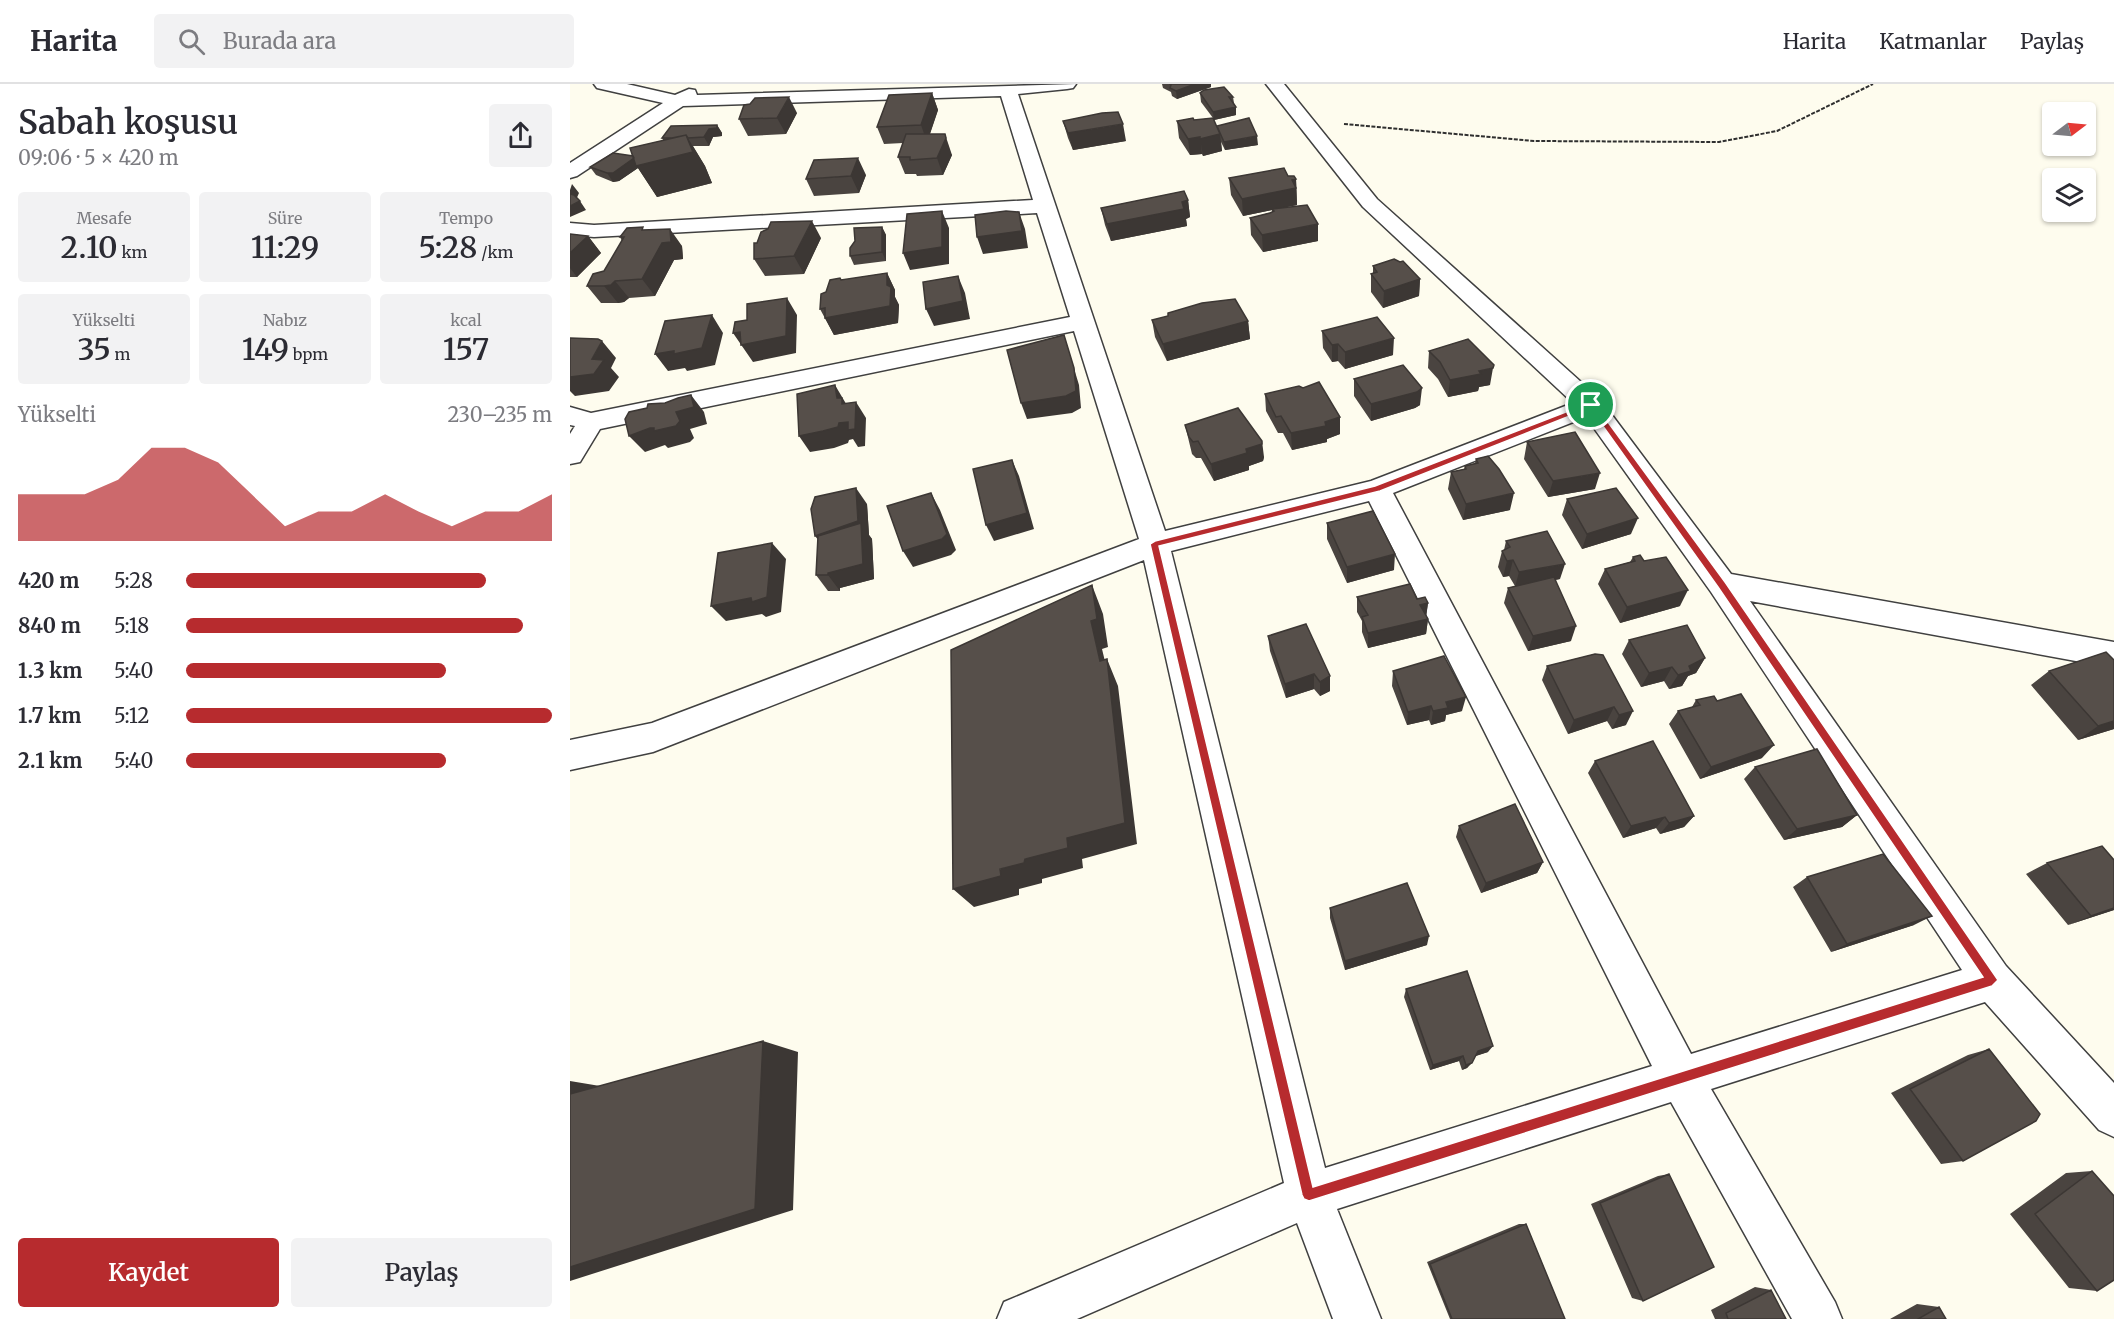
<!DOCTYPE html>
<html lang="tr">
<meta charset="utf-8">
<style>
:root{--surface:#fff;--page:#f2f2f3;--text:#2b2b33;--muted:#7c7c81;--line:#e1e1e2;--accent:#b72b2e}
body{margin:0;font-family:Merriweather,serif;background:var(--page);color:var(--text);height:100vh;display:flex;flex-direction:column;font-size:22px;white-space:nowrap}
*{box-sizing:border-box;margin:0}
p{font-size:20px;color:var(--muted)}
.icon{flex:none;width:33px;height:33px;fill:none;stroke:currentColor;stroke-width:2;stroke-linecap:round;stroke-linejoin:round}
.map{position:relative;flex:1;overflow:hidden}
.drawer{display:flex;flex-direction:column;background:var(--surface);width:570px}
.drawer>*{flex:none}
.needle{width:39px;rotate:74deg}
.tools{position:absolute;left:1472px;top:18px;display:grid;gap:12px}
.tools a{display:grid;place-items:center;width:54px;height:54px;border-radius:6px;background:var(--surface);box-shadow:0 2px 4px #0004;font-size:30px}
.pin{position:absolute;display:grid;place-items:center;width:51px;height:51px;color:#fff;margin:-26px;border:3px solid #fff;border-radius:50%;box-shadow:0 2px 6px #0007}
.round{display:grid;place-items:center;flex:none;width:63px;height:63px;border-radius:6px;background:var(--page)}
.overview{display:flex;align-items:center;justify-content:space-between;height:102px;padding:0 18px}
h1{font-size:33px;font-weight:600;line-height:45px}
.figures{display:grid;grid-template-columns:repeat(3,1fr);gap:9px;height:102px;padding:6px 18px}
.figures div{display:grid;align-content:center;border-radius:6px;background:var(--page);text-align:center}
.figures b{font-size:30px;font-weight:600}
.figures small{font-size:16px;font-weight:400}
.figures p{font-size:16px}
.chart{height:168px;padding:12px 18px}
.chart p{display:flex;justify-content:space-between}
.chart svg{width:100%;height:108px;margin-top:6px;fill:var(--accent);opacity:.7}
.primary-button{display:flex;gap:12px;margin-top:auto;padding:12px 18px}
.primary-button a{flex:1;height:69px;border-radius:6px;background:var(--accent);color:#fff;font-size:24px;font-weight:600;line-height:69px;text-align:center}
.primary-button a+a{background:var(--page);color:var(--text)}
ul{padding:0 18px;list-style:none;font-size:20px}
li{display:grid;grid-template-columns:96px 72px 1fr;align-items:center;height:45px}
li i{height:15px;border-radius:8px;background:var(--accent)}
header{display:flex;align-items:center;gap:36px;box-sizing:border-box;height:84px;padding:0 30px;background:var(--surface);border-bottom:2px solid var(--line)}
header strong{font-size:28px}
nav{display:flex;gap:33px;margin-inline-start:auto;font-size:21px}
.search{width:420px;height:54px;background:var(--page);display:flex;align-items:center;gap:15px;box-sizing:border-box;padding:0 21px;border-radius:6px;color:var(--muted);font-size:22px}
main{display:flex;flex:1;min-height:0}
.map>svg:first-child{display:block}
</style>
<header>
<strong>Harita</strong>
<div class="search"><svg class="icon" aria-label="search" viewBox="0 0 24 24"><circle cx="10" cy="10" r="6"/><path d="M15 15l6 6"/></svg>Burada ara</div>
<nav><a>Harita</a><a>Katmanlar</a><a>Paylaş</a></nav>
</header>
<main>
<section class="drawer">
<div class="overview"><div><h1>Sabah koşusu</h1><p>09:06 · 5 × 420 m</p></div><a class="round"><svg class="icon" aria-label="share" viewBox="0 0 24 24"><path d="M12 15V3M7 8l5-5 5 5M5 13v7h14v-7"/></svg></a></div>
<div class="figures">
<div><p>Mesafe</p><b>2.10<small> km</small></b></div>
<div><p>Süre</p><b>11:29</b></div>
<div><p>Tempo</p><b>5:28<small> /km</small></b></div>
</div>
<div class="figures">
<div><p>Yükselti</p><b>35<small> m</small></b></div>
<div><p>Nabız</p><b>149<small> bpm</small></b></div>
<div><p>kcal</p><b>157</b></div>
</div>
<div class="chart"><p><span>Yükselti</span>230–235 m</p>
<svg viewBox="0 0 160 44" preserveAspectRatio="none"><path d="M0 44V25L10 25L20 25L30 19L40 6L50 6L60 12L70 25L80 38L90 32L100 32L110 25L120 32L130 38L140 32L150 32L160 25V44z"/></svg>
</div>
<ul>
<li><b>420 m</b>5:28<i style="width:82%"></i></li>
<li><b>840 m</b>5:18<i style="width:92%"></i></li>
<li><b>1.3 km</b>5:40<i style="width:71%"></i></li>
<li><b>1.7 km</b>5:12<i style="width:100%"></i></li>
<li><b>2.1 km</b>5:40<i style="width:71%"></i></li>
</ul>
<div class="primary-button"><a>Kaydet</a><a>Paylaş</a></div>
</section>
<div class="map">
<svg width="1544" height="1235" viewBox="0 0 1544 1235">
<rect width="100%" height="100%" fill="#fefcee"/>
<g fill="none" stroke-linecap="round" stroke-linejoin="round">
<defs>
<path id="minor" d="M24,0H57L105,11L119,5L125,6L127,11L506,0L503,4L497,5L448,10L595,447L801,397L1003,319L793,123L696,0H714L807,115L1030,315L1161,490L1544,558V584L1180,517L1436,882L1544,999V1053L1529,1046L1415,918L1141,1005L1265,1218L1272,1235H1222L1101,1018L767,1125L811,1235H763L727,1139L507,1235H427L434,1218L714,1099L574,476L83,668L0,686V656L82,639L569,455L504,247L30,345L10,378L0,380V350L5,342L0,341V323L21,329L500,233L467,129L24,153L0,151V139L24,141L463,116L431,12L113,22L7,92L0,94V79L93,19L27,4ZM1016,333L1141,508L1392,886L1121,970L823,409ZM799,417L1082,982L755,1084L601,467Z"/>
</defs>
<!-- minor casing -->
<use href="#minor" stroke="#404040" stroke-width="3"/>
<!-- path -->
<path stroke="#2f2f2f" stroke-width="2" stroke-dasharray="4 1.5" stroke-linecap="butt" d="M774,40L964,57L1149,58L1207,47L1303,0"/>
<!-- minor -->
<use href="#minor" fill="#fff" fill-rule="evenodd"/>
</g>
<!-- wall -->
<path fill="#4a4440" d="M592,0H641V3L607,15L602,12L601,8L593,4Z
M362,9L368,26L360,50L382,71L373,91L347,92L346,90H335L328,73L333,59L314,60L307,43Z
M630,9L663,13L666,31L644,36L647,43L688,61L655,66L651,58L652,67L633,72L632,70L620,71L609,54L607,37L624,36L643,34L631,18Z
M180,20L227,29L216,50L178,52L169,35Z
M493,37L556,57L503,66L498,54Z
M147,41L152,49V52L143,53L139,62H123L135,82L142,99L87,113L68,84L49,97L43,98L26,91L20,83L63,72L93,56L92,54Z
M296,91L289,109L244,112L236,95Z
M718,92L726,95L727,121L717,123L748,157L693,168L681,151L680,134L702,128V126L673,132L661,111L659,94Z
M618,116L620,133L616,135L617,142L541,157L535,141L531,124Z
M312,143L316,151V177L284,181L280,172Z
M75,146L112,162L113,175L104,176L85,212L59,214L54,218L48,219H31L17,202L34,187L52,157L50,153Z
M0,150L18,152L31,169L7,193H0Z
M251,154L234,190L195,192L184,175Z
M803,182L850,195L849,212L813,224L801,208V190H803Z
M317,189L325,206V213L329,221L328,239L264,251L250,225L256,208L270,194L272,196Z
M582,236L678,237L680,255L597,277L585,253Z
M752,247L823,271L775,285L768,277L762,278L753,264Z
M859,267L920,301L909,303L908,307L878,313L868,295L858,284Z
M784,295L850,321L845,324L801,337L784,312Z
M695,310L770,333V350L757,355V358L722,366L713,349H708L696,327Z
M615,341L694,373L693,377L679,382V386L644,397L631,374H626L622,370Z
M957,358L1025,405L978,413L954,375Z
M906,375L940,426L893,436L878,405L881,388L894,385L895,382L905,379Z
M997,415L1061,450L1012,465L992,431Z
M297,420L299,451L302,455L304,495L270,504V507H258L246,491Z
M757,439L824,486L777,499L757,455Z
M936,457L990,495L985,496L1001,557L958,567L934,519L938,504L945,502L939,492L933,493L928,483L932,467L934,466Z
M1063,473L1110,522L1050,539L1028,500L1035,485L1060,478Z
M787,513L847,515L858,519L856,532L858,535L856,550L798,564L792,548V537L787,528Z
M698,552L760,592V607L750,612L744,605L716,614L700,567Z
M1059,556L1135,574L1126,589L1118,592L1112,602L1099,605L1094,597L1071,603L1052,570Z
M1025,570L1056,641L1042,645L1037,637L998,650L972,596L977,582Z
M823,587L892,627L876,631L875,637L861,641L859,636L837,641L822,602Z
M1479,587L1544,645L1508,656L1461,601Z
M1126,616L1192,674L1130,695L1099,640L1108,627L1122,623Z
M1025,677L1124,732L1114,743L1090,750L1086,744L1053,754L1018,689Z
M1185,683L1287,731L1272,743L1214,756L1174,695Z
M889,742L973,778L967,789L911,809L886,753Z
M1477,779L1544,826L1498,841L1456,790Z
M1237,793L1344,841L1261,868L1223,803Z
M760,824L857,861L775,886L760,834Z
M836,905L918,968L905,972L897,984L892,986L889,977L860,986L834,913Z
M1419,965L1393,1077L1371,1080L1321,1009L1398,971Z
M1522,1087L1527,1207L1499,1204L1440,1130L1496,1089Z
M1099,1090L1073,1217L1062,1214L1021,1120L1088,1092Z
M949,1140H956L995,1235H880L857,1178Z
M1185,1203L1201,1206L1216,1235H1145L1141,1226Z
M1347,1220L1369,1223L1376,1235H1320Z"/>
<!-- shaded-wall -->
<path fill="#3c3734" d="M625,0H641V3L607,15L606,7Z
M362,9L368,26L357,58L351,41Z
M219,13L227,29L216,50L207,34Z
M666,23V31L644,36L643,28Z
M553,40L556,57L503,66L498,49Z
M147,41L152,49V52L143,53L139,62L134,53L139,45Z
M375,50L382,71L373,91L367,74Z
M650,50L652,67L633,72L630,55Z
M116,51L135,82L142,99L87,113L68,84L49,97L43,98L37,89L66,73Z
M687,52L688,61L655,66L654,58Z
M630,53L632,70L620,71L618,55Z
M288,74L296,91L289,109L281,92Z
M726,95L727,121L673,132L672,115Z
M2,100L9,109L5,118L0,112V106Z
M618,116L620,133L616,135L617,142L541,157L537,140Z
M10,117L16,126L0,133V122Z
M372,127L379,144V180L340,186L333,169Z
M449,128L455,145L458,164L413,170L407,153Z
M242,137L251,154L234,190L224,172Z
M748,140V157L693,168L692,151Z
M312,143L316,151V177L312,168Z
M100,145L112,162L113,175L104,176L85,212L72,195Z
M18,152L31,169L7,193L0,184V169Z
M317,189L325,206V213L329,221L328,239L264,251L255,234L317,201Z
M388,192L395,209L400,235L364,242L356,225Z
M850,195L849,212L813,224L814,207Z
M45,197L59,214L54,218L48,219L34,202Z
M217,214L227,231L226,269L183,278L163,249Z
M142,231L153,249L145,281L117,287L115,284L98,287L85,270Z
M678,237L680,255L597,277L593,260Z
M494,251L509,301L511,324L502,329L457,335L451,319Z
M824,254L823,271L775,285V268Z
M32,257L46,274L41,284L49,293L39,307L5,312L0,307V293L22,275Z
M768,260V277L762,278V261Z
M923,284L920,301L909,303L908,307L878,313L880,296L909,287Z
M265,301L275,318L282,330L267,314Z
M852,304L850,321L845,324L801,337V320Z
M121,311L134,328L137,340L120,345L124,354L120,358L98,364L95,361L75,368L59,352L106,328Z
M286,318L296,334L295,362L288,363L283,355L279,356L278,359L264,364L240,368L229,352Z
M770,333V350L757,355V358L722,366L721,349Z
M692,357L694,373L693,377L679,382V386L644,397L641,380L676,365Z
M442,376L449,392L464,445L424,457L416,441Z
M1030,389L1025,405L978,413L983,397Z
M286,404L297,420L299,451L302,455L304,495L270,504V507L258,491V468L245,452Z
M361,409L370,426L386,466L381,471L343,483L333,467Z
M944,409L940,426L893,436L896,420Z
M1068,434L1061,450L1012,465L1017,450Z
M202,459L216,475L211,528L196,533L192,530L156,537L141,522Z
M825,470L824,486L777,499V483Z
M943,476L939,492L933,493L937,477Z
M995,480L990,495L945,503L949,488Z
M522,501L533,530L538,563L532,565L539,594L537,575L548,602L567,760L512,775L513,784L472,795V799L449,805V811L404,823L383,805L455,775L497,754L530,577L521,537Z
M1118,506L1110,522L1050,539L1057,523Z
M858,519L856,534L850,521Z
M858,535L856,550L798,564V549Z
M1006,542L1001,557L958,567L963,552Z
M1135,574L1126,589L1118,592L1112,602L1099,605L1108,591L1119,582Z
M1102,583L1094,597L1071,603L1079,589Z
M744,590V605L716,614L715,600Z
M760,592V607L750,612V598Z
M896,613L892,627L876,631L875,637L861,641L863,627L876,618Z
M861,622L859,636L837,641L838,628Z
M1044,623L1037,637L998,650L1004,636Z
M1063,627L1056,641L1042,645L1049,631Z
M1544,637V645L1508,656L1528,642Z
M1204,661L1192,674L1130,695L1141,683Z
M1287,731L1272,743L1214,756L1227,745Z
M1124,732L1114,743L1090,750L1099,739Z
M1095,733L1086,744L1053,754L1061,742Z
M973,778L967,789L911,809L916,799Z
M1544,824V826L1498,841L1521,832Z
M1362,832L1344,841L1261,868L1277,860Z
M859,852L857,861L775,886V877Z
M193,957L228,968L223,1126L0,1197V1183Z
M923,962L918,968L903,973L908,967Z
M893,972L889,977L860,986L863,981Z
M902,979L897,984L892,986L896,981Z
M0,997L30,1002L0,1020Z"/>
<!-- building -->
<path fill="#564f4a" stroke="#3c3734" stroke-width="1.5" d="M600,0H625L606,7L600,4L601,1Z
M654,3L663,13H659L666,23L643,28L630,9L634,6Z
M362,9L351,41L307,43L319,11Z
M219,13L207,34L169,35L174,21L180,20L185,14Z
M548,28L553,40L498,49L493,37L532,29Z
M623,34L624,36L643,34L650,50L630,55V53L618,55L607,37Z
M679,34L687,52L654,58L647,42Z
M147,41V44L139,45L134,53L118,54L116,51L102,54H92L101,42Z
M336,50H375L376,54L367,74L340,76V73H328Z
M116,51L123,68L66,82L60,64Z
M43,69L63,72L64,74L43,89H37L20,83Z
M288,74L281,92L236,95L244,76Z
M714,84L718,92H724L726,95L722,96L726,104L672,115L659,94Z
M614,107L618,116L612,118L614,125L537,140L531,124Z
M0,110L4,111L10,117L0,122Z
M737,121L748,140L692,151L680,134L700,129L704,127L702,125Z
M372,127V163L333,169L337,130Z
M436,127L449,128L452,147L407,153L405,131Z
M242,137L224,172L184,175V159H187L191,148L198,145L201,138Z
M73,143L72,146L100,145L101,158L92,159L72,195L45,197L41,201L34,202H17L23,190L34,187L54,153H50L57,144Z
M312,143V168L280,172V164L285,157L284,144Z
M0,150L18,152L0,169Z
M824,175L830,178L833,177L850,195L814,207L801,190L807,188L803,182Z
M317,189V201L321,203L320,222L255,234V224L250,225L251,210L256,208L260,196L270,194L271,196Z
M388,192L393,217L356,225L353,198Z
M217,214L216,252L171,261L170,248L163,249L165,238L177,236V220Z
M665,215L678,237L593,260L582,236L598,232V229L632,219Z
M142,231L132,264L104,270V267L85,270L95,237Z
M807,233L824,254L775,268L768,260L762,261L752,247Z
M494,251L504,284L506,307L496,312L451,319L437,266Z
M0,254L28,255L32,257L22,275L34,276L24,290L0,293Z
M898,255L924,281L923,284L909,287L911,290L880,296L870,278L859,267Z
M833,281L852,304L847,308L801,320L784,295Z
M749,298L770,333L755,338L756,342L721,349L711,332L706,333L695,310L729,302L733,304Z
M265,301L267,314H272V320L286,318L285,345L278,346V338L269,339L268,343L253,347L229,352L227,310Z
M121,311L124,323L106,328L110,337L106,342L84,347V344H80L59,352L55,335L59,328L77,324L78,320L95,319L108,314Z
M668,324L692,357V360L676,365L677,369L641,380L628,357L623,358L619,353L615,341Z
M1005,348L1030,389L983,397L957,358Z
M918,372L929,385L944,409L896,420L881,388L896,385L895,382L908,379L906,375Z
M442,376L457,429L416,441L403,385Z
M286,404L288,437L245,452L241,425L245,413Z
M1046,404L1068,434L1017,450L997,415Z
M361,409L377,450L372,455L333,467L317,422Z
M803,427L825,470L777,483L757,439Z
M291,439L293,480L258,489V491H246L248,452Z
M977,447L995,480L949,488L943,476L937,477L932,467L940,463L936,457Z
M202,459L197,513L182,518L181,514L141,522L148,469Z
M1070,471L1074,477L1096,473L1118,506L1057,523L1035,485L1065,477L1063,473Z
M984,493L1006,542L963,552L938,504Z
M840,500L847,515L855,513L858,519L850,521L858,535L798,549L792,533L798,531L787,513Z
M522,501L527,535L521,537L530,577L537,575L555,739L497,754L498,764L455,775L454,779L430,785L431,792L383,805L381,566Z
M736,540L760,592L750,598L744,590L715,600L698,552Z
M1117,541L1135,574L1119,582L1121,587L1108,591L1102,583L1079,589L1059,556Z
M1536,568L1544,576V637L1528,642L1479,587Z
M1025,570L1033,571L1063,627L1049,631L1044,623L1004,636L977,582Z
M874,572L896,613L876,618L878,624L863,627L861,622L838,628L823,587Z
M1171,610L1204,661L1141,683L1108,627L1130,621L1126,616L1144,612L1147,617Z
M1083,657L1124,732L1099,739L1095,733L1061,742L1025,677Z
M1247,665L1287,731L1227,745L1185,683Z
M945,720L973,778L916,799L889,742Z
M1532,762L1544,776V824L1521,832L1477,779Z
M1313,770L1362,832L1277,860L1237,793Z
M837,799L859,852L775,877L760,824Z
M897,887L923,962L908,967L902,979L896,981L893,972L863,981L836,905Z
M193,957L185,1125L0,1183V1010Z
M1419,965L1470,1030L1466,1037L1393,1077L1340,1005Z
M1522,1087L1544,1112V1196L1527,1207L1465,1130Z
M1099,1090L1144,1183L1073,1217L1030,1119Z
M956,1140L995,1235H882L860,1180Z
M1201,1206L1216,1235H1158L1156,1229Z
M1369,1223L1376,1235H1348Z"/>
<!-- route -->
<path fill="#b72b2e" stroke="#fff" stroke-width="1.5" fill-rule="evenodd" d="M1019,319H1024L1155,498L1428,896L1422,902L739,1117L734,1115L732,1111L580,460L585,457L805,402ZM1020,324L1148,503L1413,893L743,1103L589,462L810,407Z"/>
</svg>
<div class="tools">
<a><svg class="needle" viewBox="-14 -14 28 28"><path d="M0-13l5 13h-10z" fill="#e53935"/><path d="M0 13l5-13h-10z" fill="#7c7c81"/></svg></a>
<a><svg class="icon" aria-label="layers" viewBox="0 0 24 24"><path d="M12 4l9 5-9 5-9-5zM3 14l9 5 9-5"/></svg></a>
</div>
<div class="pin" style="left:1021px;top:321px;background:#1e9e55"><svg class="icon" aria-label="arrive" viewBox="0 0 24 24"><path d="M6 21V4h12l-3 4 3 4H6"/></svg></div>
</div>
</main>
